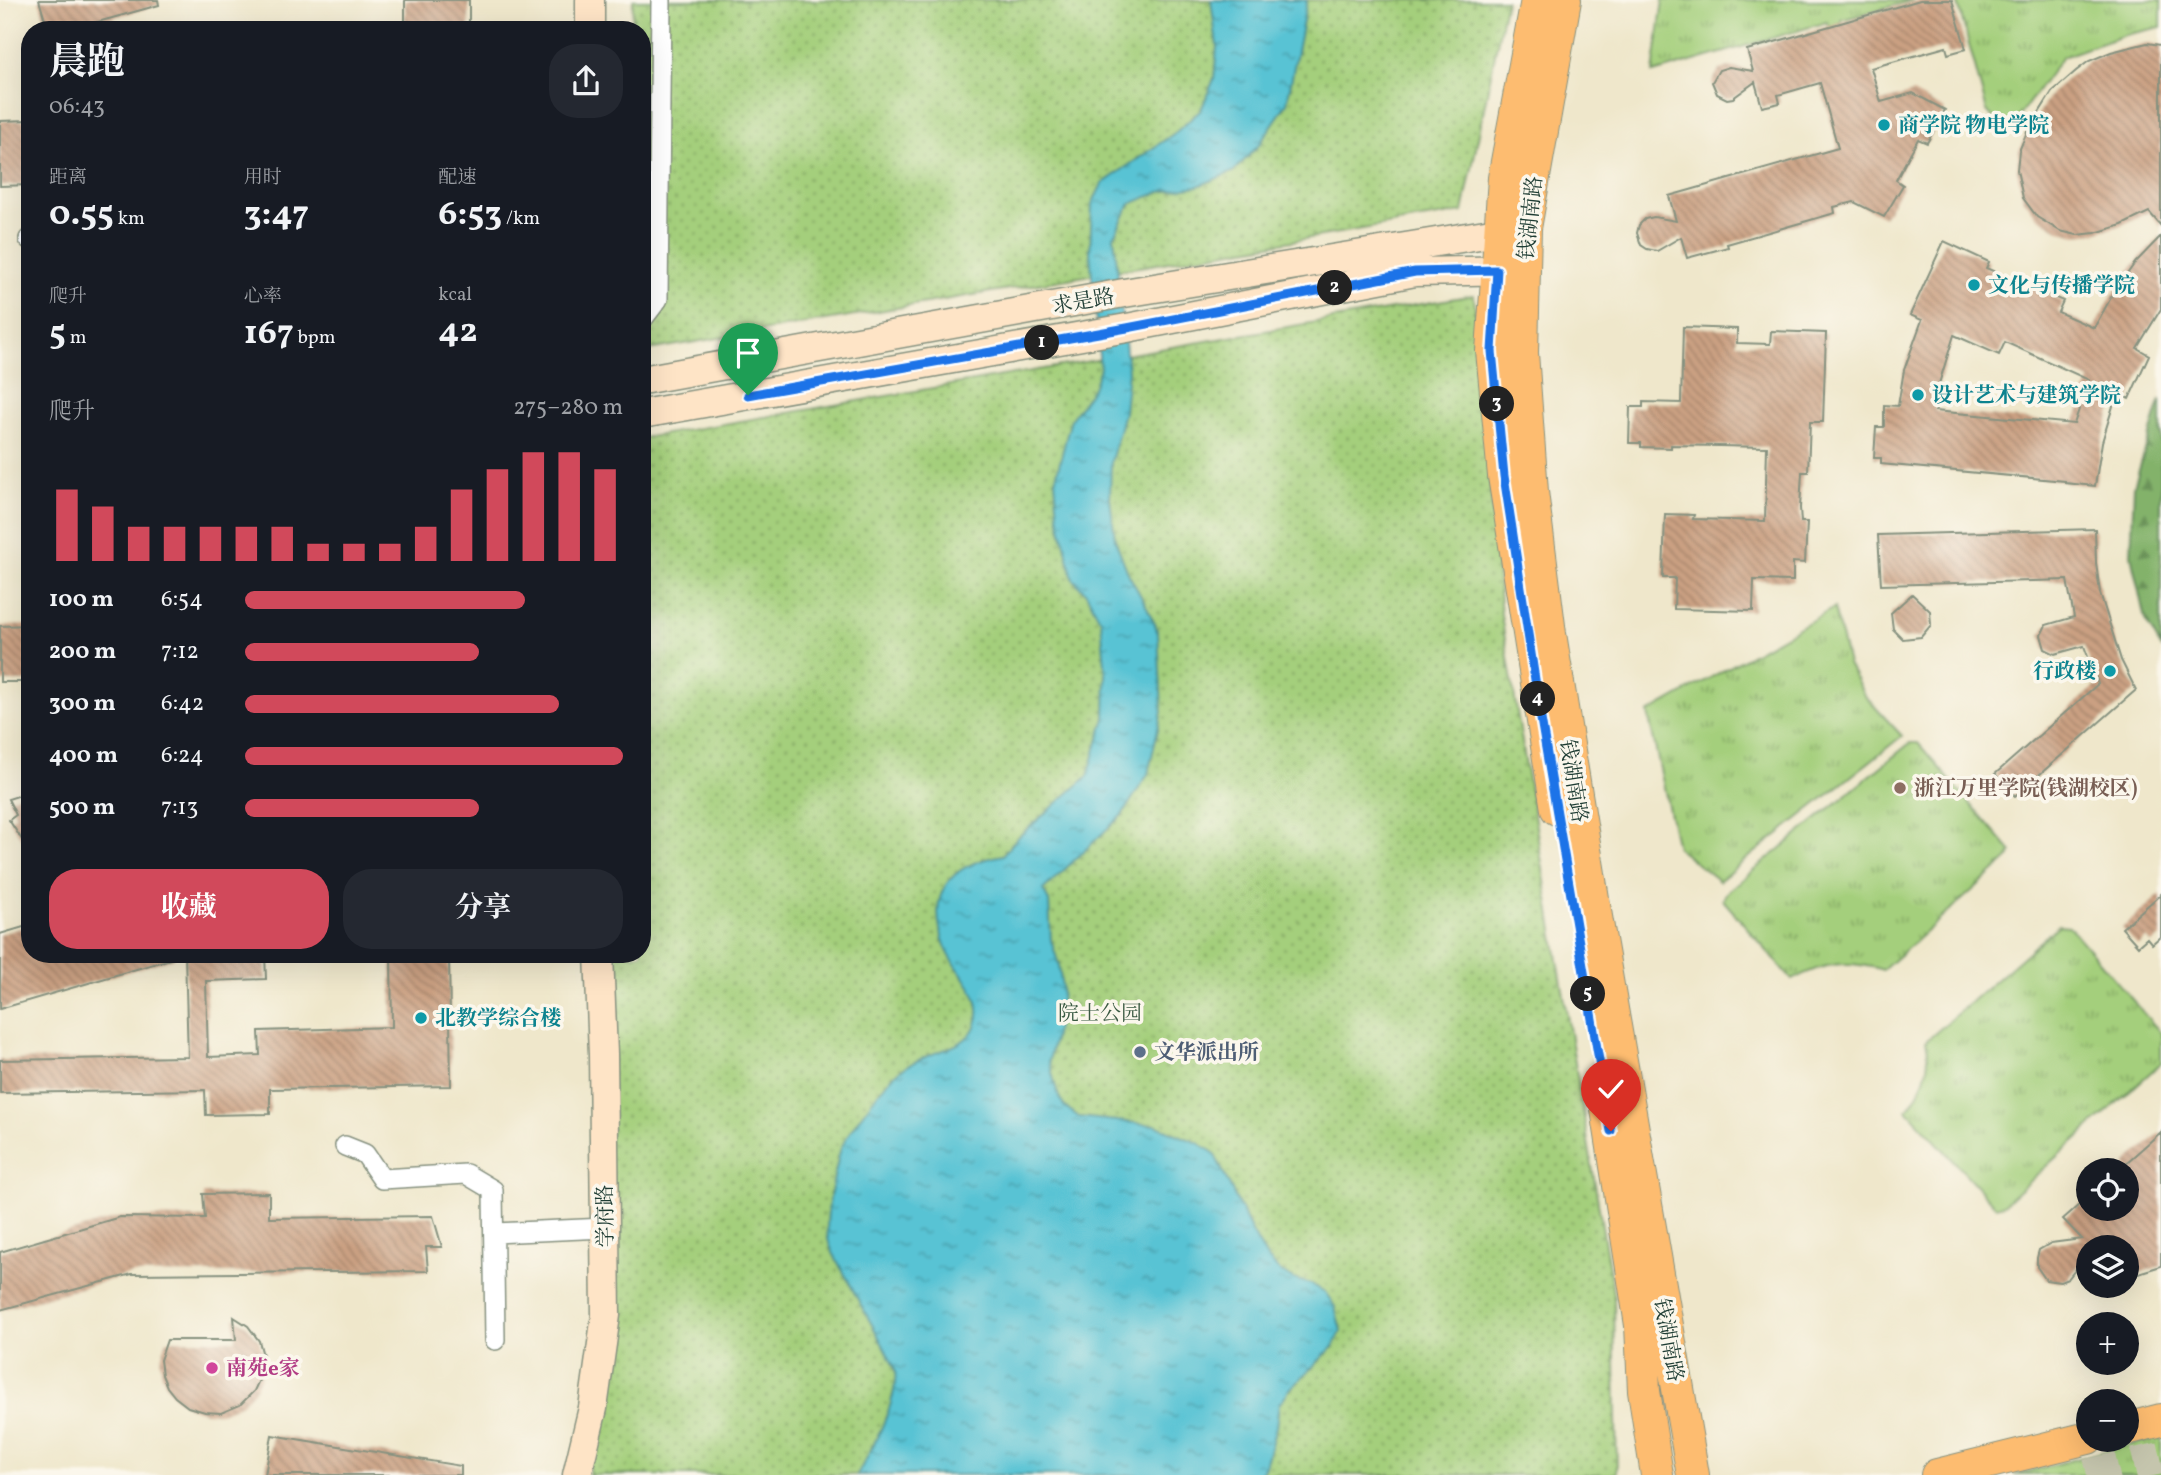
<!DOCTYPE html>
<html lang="zh">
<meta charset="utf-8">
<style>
:root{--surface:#171b24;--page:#242831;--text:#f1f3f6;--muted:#9ea1a6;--accent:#d1495b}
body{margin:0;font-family:Vollkorn,"Noto Serif SC",serif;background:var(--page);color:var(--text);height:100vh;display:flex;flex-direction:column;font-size:26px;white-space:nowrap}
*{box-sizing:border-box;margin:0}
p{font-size:23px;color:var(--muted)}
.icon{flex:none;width:38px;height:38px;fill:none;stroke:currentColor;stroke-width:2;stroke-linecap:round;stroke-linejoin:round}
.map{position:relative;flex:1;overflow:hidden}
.side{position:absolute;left:21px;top:21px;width:630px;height:942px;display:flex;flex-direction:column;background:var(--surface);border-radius:28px;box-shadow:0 7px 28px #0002}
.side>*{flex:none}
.tools{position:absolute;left:2076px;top:1158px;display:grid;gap:14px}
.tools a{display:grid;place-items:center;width:63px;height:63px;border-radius:50%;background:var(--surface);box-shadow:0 7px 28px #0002;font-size:35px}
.pin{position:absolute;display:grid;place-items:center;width:60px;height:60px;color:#fff;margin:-72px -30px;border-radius:50% 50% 50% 0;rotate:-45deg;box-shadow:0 0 7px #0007}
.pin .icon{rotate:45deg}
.km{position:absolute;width:35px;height:35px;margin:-18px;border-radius:50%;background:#222;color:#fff;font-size:19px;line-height:35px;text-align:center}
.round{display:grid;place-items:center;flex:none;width:74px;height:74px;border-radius:28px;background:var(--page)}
.headline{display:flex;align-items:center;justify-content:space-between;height:119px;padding:0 28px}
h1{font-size:38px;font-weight:700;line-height:52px}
.metrics{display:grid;grid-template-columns:repeat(3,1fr);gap:10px;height:119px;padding:7px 28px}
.metrics div{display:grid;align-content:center}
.metrics b{font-size:35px;font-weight:700}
.metrics small{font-size:19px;font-weight:400}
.metrics p{font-size:19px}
.chart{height:196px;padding:14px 28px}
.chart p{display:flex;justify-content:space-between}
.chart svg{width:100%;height:126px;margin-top:7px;stroke:var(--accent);stroke-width:6}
.action{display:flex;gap:14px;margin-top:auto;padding:14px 28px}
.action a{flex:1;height:80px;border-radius:28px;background:var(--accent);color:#fff;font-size:28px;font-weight:700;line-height:80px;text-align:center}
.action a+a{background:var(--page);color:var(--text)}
ul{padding:0 28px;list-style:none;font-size:23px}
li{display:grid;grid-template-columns:112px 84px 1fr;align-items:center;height:52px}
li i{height:18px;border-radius:9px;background:var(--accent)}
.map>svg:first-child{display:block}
</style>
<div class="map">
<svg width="2161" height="1475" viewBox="0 0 2161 1475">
<defs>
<pattern id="grass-tufts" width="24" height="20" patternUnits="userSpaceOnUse" patternTransform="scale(1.75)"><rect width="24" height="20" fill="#a4cf7b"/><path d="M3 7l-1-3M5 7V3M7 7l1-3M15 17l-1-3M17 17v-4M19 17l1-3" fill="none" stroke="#85a966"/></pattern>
<pattern id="forest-firs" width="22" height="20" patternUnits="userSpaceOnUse" patternTransform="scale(1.75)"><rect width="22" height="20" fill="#83b26b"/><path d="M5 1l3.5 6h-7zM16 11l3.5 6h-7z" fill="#6b9259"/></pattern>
<pattern id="park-dots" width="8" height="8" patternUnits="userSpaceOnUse" patternTransform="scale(1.75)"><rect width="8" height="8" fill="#a4cf7b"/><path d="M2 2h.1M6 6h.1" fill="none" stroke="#85a966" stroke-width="1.8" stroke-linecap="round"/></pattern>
<pattern id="water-ripples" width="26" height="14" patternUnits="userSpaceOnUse" patternTransform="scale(1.75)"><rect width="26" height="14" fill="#59c3d4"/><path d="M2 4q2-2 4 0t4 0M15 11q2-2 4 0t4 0" fill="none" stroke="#49a0ad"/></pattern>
<pattern id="building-back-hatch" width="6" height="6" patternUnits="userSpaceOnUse" patternTransform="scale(1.75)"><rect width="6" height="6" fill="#cba082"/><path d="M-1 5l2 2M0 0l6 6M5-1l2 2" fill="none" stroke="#a4846b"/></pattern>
</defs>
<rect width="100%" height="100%" fill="#fbf7ec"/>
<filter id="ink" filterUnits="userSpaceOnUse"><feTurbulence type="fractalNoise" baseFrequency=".0143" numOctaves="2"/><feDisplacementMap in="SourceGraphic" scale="14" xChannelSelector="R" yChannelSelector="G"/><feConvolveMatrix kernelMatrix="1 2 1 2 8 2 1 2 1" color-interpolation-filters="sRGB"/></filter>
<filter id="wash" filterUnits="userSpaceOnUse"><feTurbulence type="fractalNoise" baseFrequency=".00686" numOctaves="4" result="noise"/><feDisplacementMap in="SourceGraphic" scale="28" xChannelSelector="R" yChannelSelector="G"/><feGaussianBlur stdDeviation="1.57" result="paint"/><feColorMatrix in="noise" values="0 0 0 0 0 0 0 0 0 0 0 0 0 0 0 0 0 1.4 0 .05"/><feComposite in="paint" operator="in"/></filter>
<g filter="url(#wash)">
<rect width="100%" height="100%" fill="#efe7cb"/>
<!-- grass -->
<path fill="url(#grass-tufts)" stroke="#628658" stroke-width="2" d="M1663,0H1913L1841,20L1844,34L1832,37L1827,22L1653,73Z
M1957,0H2161V27L2125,35L2062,57L2020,115L2009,135L1987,111Z
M1834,608L1848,664L1864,695L1902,736L1719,881L1677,848L1648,713Z
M1910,743H1918L2012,852L2009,858L1883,970C1848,960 1824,962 1792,980L1723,900L1726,893Z
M2059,925L2069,926L2161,1033V1063L2004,1204L1995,1206L1907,1110C1922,1090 1933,1067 1926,1041Z
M2161,1437V1475H2014Z"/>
<!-- forest -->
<path fill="url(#forest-firs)" stroke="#517850" stroke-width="2" d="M2161,399V647L2145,620L2131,555L2134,486Z"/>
<!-- park -->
<path fill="url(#park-dots)" stroke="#628658" stroke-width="2" d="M633,0H1506L1463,212L642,351V30H632Z
M1474,295L1501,615L1614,1299L1617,1475H589L613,954H642V438Z"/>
<!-- water -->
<path fill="url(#water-ripples)" stroke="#3c8084" stroke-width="2" d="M1211,0H1307L1287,103L1258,146L1233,172L1198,186L1160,192L1130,204L1114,236L1128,371L1124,412L1111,462L1110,498L1115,539L1128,573L1148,609L1158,633L1162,711L1148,774L1122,815L1043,890L1049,901L1051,940L1059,965L1062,989L1060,1014L1049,1061L1057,1092L1064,1106L1079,1117L1155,1125L1198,1143L1214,1153L1250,1228L1266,1257L1281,1272L1294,1279L1311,1284L1325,1292L1335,1307L1341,1331L1334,1346L1291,1388L1279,1404L1276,1427L1265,1466L1260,1475H857C871,1451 899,1400 895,1371C895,1367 891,1361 889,1357C877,1331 861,1308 849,1282C842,1269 831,1253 828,1239C824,1216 834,1178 839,1155C842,1138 886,1079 901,1070C910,1064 920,1059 930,1055C947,1048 969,1044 976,1024C987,994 955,972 946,948C924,893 950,864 1003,855L1016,839L1088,776L1105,718L1106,676L1101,621L1086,593L1073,579L1058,515L1055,481L1071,419L1093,388L1100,368L1090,253L1092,204L1102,184L1176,132L1201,110L1214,79L1217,46Z"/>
<g id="blocks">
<!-- building -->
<path fill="url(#building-back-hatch)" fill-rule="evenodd" d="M39,0H158L159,5L69,30H48Z
M405,0H469V30H405Z
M1920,0H1952L1966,49L1948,54L1946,47L1871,68L1881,102L1913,93L1945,110L1927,143L1918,139L1896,180L1903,185L1884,217L1854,202L1834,207L1835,213L1727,244L1728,247L1687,258L1681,237L1657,251L1647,249L1641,245L1637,233L1639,225L1645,219L1654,217L1676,221L1669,196L1838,148L1820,83L1778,95L1780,103L1762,107L1755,82L1733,98L1727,99L1717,94L1712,82L1719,70L1729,67L1753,71L1747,50Z
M2147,43L2161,45V226L2149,212L2122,225L2095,233L2077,235L2060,231L2037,217L2023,198L2017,170L2019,151L2027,132L2052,92L2076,71L2089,61L2111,52Z
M30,120V185L0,186V121Z
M2161,236V309L2137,348L2149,355L2129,399L2117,393L2102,442L2095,486L2065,483V481L1881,464V458H1874L1876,427H1884V405L1898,406L1904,370L1922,320L1910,315L1944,241L1989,262L1986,268L2063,301L2058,312L2094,328L2113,294L2135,263ZM1954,335L1999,355L2005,342L2089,380L2074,424L1935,411L1938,387Z
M1683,327L1737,329V343L1770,344L1771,331L1826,333L1823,422H1810L1808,472H1802L1800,508L1801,522H1807L1805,563L1793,562V581L1754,580L1753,611L1674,609L1675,578H1663L1665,514L1694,515L1693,519L1765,521L1767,447L1671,445V448L1641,447V443H1629L1630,407H1643V402L1681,403Z
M2095,529L2096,563L2100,593L2121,660L2136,690L2015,796L1995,774L2098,684L2084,646L2055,654L2045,649L2041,635L2046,625L2074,617L2067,580L1881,585L1878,535Z
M1912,594L1930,611L1931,625L1921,637L1903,639L1893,629L1891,613Z
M30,625V682H0V626Z
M30,792V852L9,820L16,815L8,799Z
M2161,894V936L2152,944L2147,938L2138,946L2122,928Z
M30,925V954H174V958L0,1009V934Z
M185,954H265L266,979L206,981L208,1057L260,1055L259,1031L392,1027L391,954H449L451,1086L270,1089V1114L206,1115L205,1090L0,1093V1060L188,1057Z
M2161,1132V1266L2132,1275L2130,1270L2126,1272V1248H2090L2088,1246V1257L2083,1258L2085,1263L2079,1265L2068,1279L2060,1282L2046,1280L2037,1267V1258L2039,1250L2051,1243L2082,1239L2063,1219L2088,1197V1209H2126V1163Z
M269,1193V1218L433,1216L442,1247H426L428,1271L132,1274L0,1310V1252L120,1217L205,1218L203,1194Z
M234,1317L248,1326L259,1341L264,1359L261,1376L254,1391L240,1405L221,1413L205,1412L188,1407L175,1397L167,1387L162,1375L160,1360L167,1340H236Z
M272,1435L461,1466V1475H265Z"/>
</g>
</g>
<g filter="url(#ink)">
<use href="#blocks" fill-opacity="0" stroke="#879280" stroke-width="2"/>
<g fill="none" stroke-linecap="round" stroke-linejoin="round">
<!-- primary-tunnel -->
<path stroke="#c5c5ad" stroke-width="32" stroke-dasharray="32 16" stroke-linecap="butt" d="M2087,1475L2161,1458"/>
<defs>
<path id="street" d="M29,239H30
M642,320L658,299L661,0
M345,1146L365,1154L382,1179L466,1174L493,1190L495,1340
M494,1233L605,1228"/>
<path id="secondary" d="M590,30V0
M642,380L1124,293L1522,228
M642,414L1127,328L1415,272L1519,270
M577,1475L593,1408L606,1315L603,1054L599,954"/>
<path id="primary" d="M1537,0L1504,178L1492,351L1504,476L1557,809
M1565,0L1525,228L1522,353L1532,492L1550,634L1595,911L1693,1475
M1607,1109L1641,1325L1644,1391L1657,1475
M2126,1429L2161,1420
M1937,1475L2088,1438"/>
</defs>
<!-- street casing -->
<use href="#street" stroke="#879280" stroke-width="22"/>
<!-- secondary casing -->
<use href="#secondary" stroke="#879280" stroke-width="31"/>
<!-- primary casing -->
<use href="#primary" stroke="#879280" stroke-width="34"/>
<!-- street -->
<use href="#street" stroke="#fff" stroke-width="19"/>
<!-- secondary -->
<use href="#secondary" stroke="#fee4c6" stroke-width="28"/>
<!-- primary -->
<use href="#primary" stroke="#fdbc70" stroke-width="32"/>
</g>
</g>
<g fill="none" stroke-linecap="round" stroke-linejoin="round" filter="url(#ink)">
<defs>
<path id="route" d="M748,395L1127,328L1415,272L1497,270L1492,351L1504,476L1541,719L1611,1131"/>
</defs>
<!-- route casing -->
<use href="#route" stroke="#fff" stroke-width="14"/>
<!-- route -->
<use href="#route" stroke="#1a73e8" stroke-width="9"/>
</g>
<!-- markers -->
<g fill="#0f9aa8" stroke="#fbf7ec" stroke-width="2.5">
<circle cx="1884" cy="125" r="7"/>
<circle cx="1974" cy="285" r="7"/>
<circle cx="1918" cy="395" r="7"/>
<circle cx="2110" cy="671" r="7"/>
<circle cx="421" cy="1018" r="7"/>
</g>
<circle fill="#8d6e63" stroke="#fbf7ec" stroke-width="2.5" cx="1900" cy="788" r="7"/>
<circle fill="#5c6f8a" stroke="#fbf7ec" stroke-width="2.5" cx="1140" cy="1052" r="7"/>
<circle fill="#d1479c" stroke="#fbf7ec" stroke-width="2.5" cx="212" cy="1368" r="7"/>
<g text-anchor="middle" stroke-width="7" stroke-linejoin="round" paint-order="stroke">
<!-- culture labels -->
<g font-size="21" font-weight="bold" fill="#0d838f" stroke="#fbf7ec" text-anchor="start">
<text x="1898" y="132">商学院 物电学院</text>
<text x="1988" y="292">文化与传播学院</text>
<text x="1932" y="402">设计艺术与建筑学院</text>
<text x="2096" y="678" text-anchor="end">行政楼</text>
<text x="435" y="1025">北教学综合楼</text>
</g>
<!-- street labels -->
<g font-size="21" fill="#1f3d34" stroke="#fbf7ec">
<text transform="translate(1530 218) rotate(-84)" y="7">钱湖南路</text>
<text transform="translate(1083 301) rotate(-10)" y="7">求是路</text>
<text transform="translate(1574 781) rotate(81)" y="7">钱湖南路</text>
<text transform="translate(605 1216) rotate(-91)" y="7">学府路</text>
<text transform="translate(1669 1340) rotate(80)" y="7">钱湖南路</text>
</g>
<!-- education labels -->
<g font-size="21" font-weight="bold" fill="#785e54" stroke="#fbf7ec" text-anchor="start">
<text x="1914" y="795">浙江万里学院(钱湖校区)</text>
</g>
<!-- park labels -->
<g font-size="21" fill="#3a5a42" stroke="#fbf7ec">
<text x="1100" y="1020">院士公园</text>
</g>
<!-- service labels -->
<g font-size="21" font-weight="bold" fill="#4e5e75" stroke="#fbf7ec" text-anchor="start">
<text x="1154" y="1059">文华派出所</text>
</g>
<!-- hotel labels -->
<g font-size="21" font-weight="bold" fill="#b23c85" stroke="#fbf7ec" text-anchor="start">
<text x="226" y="1375">南苑e家</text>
</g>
</g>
</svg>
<div class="tools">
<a><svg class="icon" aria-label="locate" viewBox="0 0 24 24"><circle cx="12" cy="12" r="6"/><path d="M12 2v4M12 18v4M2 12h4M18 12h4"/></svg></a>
<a><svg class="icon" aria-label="layers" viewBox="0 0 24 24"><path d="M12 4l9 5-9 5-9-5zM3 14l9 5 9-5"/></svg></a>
<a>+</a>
<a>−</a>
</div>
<div class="pin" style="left:748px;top:395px;background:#1e9e55"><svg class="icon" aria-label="arrive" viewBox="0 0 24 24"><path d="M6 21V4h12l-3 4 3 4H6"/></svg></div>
<div class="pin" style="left:1611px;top:1131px;background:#d93025"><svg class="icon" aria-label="check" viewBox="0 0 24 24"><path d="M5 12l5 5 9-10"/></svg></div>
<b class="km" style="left:1042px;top:343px">1</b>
<b class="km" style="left:1335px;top:288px">2</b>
<b class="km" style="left:1497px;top:404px">3</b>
<b class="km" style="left:1538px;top:699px">4</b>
<b class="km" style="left:1588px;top:994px">5</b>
<section class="side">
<div class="headline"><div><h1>晨跑</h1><p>06:43</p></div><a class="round"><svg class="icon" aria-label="share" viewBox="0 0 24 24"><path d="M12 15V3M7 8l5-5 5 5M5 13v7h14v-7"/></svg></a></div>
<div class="metrics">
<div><p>距离</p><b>0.55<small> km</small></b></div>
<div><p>用时</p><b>3:47</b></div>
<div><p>配速</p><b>6:53<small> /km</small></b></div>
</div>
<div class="metrics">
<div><p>爬升</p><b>5<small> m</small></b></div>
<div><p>心率</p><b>167<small> bpm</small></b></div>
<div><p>kcal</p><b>42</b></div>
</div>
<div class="chart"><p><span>爬升</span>275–280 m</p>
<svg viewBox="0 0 160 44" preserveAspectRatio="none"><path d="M5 44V19M15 44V25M25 44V32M35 44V32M45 44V32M55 44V32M65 44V32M75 44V38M85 44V38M95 44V38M105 44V32M115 44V19M125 44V12M135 44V6M145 44V6M155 44V12"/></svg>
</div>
<ul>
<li><b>100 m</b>6:54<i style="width:74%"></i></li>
<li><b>200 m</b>7:12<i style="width:62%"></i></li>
<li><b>300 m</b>6:42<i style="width:83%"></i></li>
<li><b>400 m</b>6:24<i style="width:100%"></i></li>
<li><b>500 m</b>7:13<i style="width:62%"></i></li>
</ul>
<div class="action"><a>收藏</a><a>分享</a></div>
</section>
</div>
